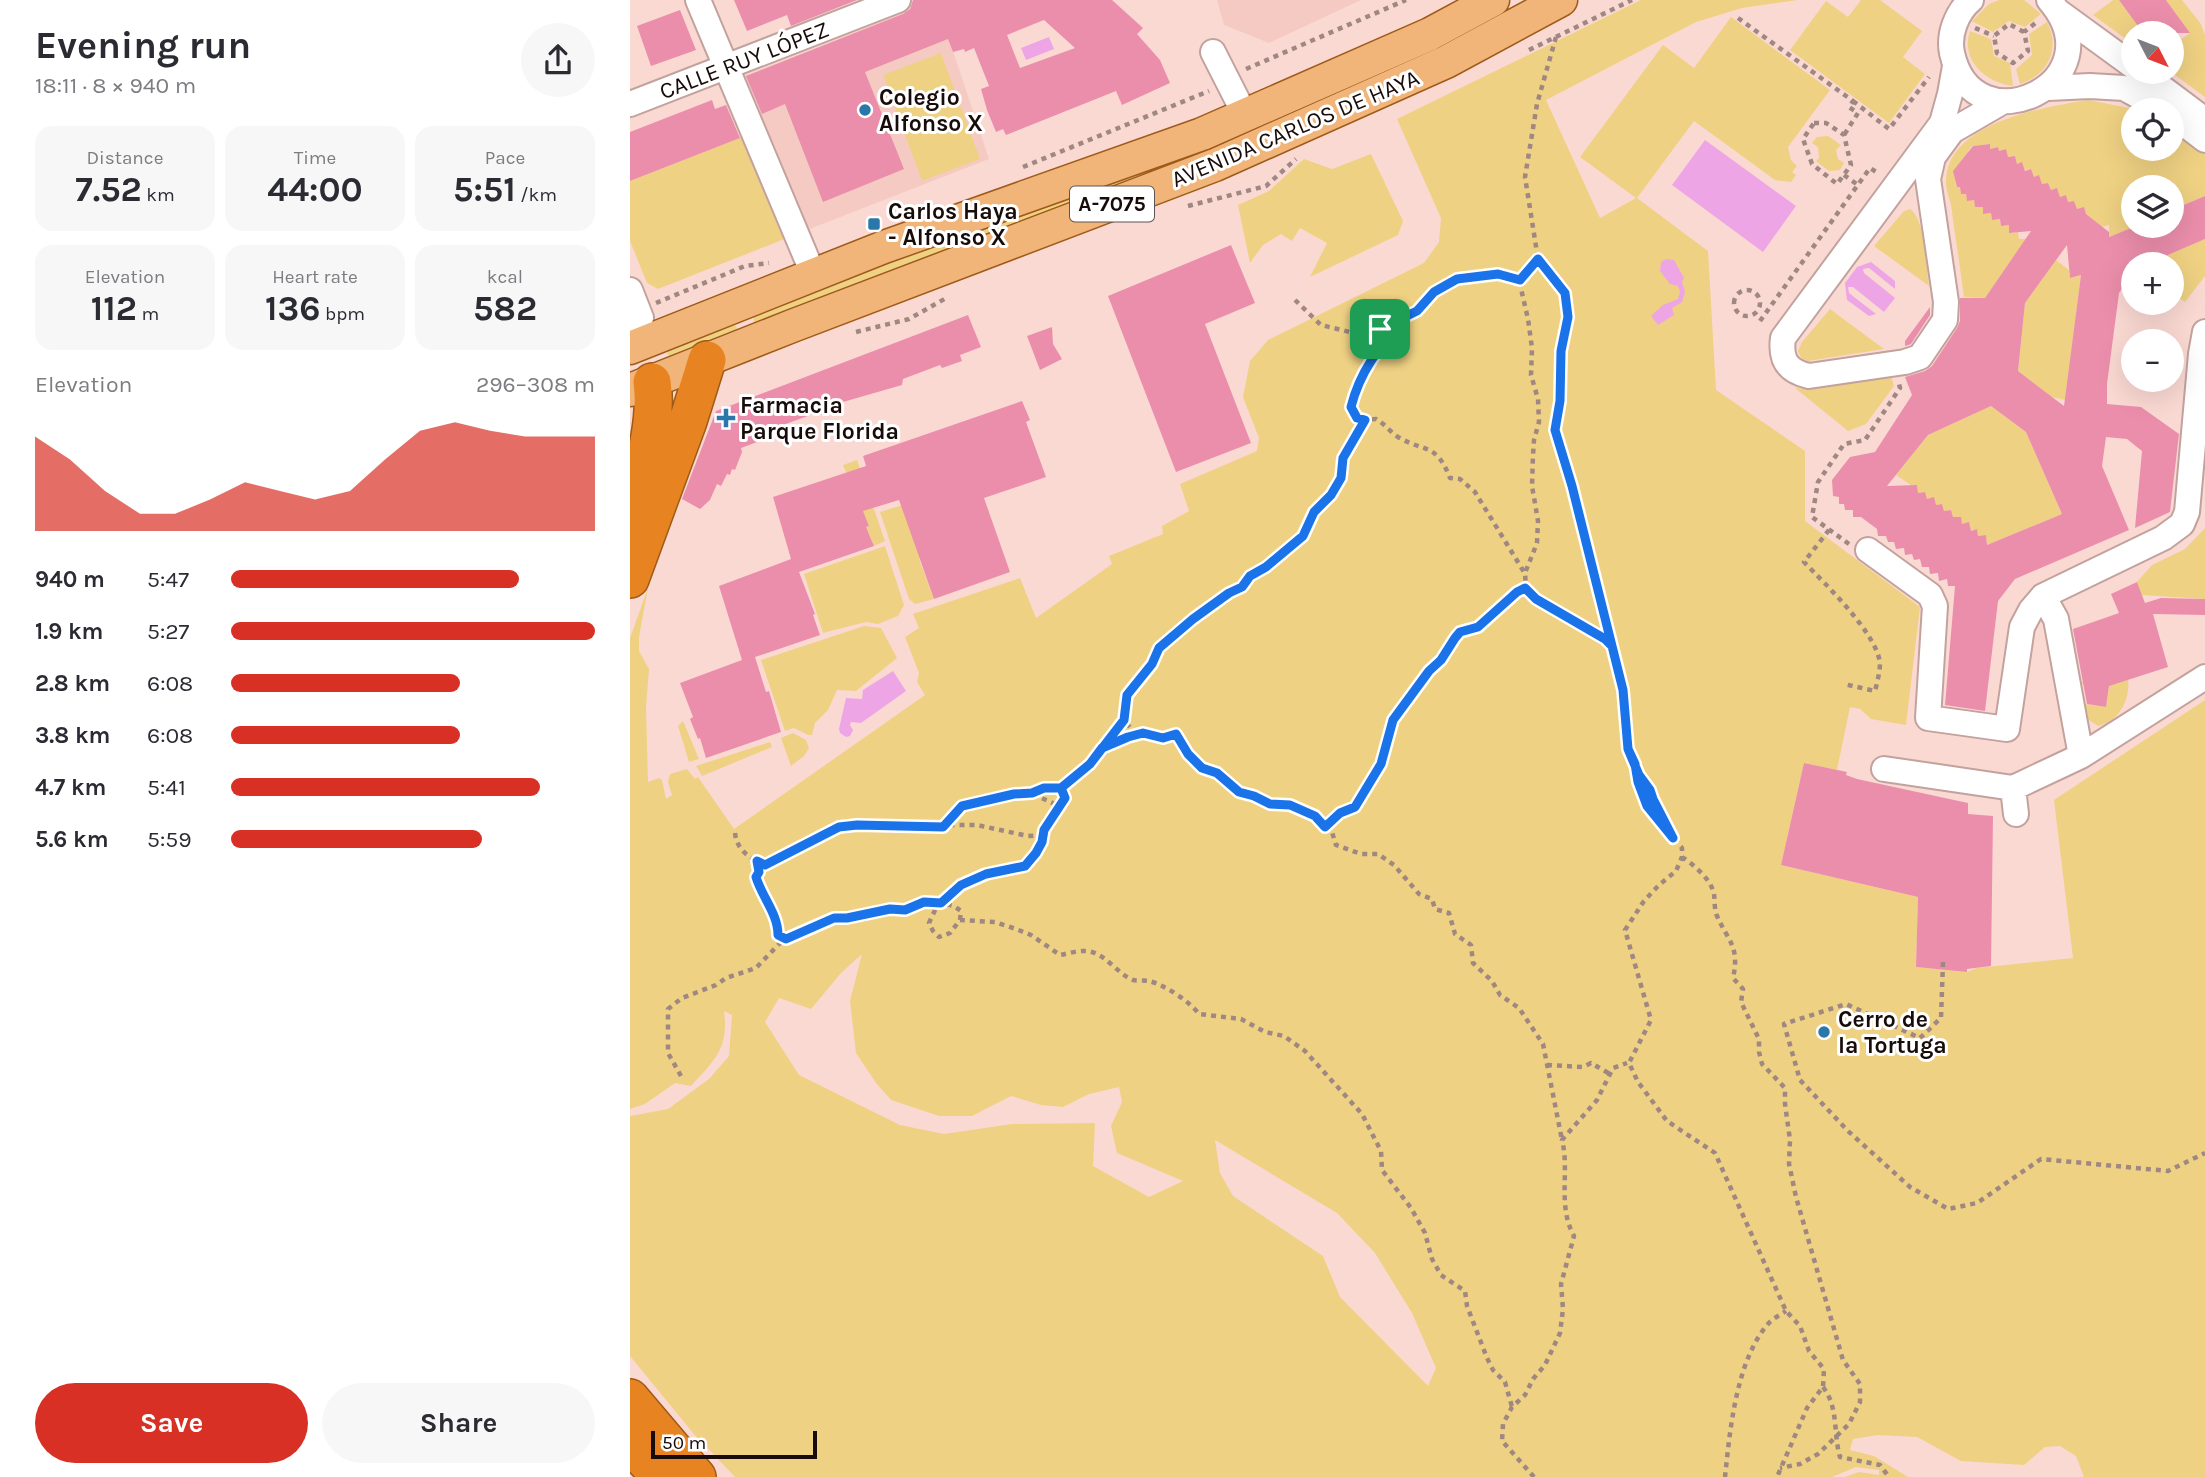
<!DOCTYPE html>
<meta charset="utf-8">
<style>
:root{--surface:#fff;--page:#f7f7f7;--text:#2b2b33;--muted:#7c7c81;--accent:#d93025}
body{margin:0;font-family:Karla,sans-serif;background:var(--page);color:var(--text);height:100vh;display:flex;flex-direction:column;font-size:26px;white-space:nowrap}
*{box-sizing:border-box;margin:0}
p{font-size:23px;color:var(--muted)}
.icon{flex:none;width:38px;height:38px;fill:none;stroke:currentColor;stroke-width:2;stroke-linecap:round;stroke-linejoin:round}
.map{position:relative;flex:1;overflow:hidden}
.drawer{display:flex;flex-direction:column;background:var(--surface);width:630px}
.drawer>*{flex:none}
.needle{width:46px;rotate:132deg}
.buttons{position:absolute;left:1491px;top:21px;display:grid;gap:14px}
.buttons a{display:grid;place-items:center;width:63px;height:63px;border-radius:50%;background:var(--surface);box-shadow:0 7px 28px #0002;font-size:35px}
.scale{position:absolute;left:21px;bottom:18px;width:166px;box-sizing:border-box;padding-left:7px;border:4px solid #170c0a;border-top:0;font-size:19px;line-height:24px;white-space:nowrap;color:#170c0a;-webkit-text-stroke:5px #fff;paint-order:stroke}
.pin{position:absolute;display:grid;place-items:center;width:60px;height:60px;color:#fff;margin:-30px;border-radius:14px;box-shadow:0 4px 10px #0006}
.round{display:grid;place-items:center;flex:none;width:74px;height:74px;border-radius:37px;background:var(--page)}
.overview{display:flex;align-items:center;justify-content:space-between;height:119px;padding:0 35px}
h1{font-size:38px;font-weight:700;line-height:52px}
.metrics{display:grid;grid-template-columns:repeat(3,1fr);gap:10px;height:119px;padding:7px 35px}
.metrics div{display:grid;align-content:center;border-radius:18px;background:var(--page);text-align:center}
.metrics b{font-size:35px;font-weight:700}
.metrics small{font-size:19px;font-weight:400}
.metrics p{font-size:19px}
.chart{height:196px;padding:14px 35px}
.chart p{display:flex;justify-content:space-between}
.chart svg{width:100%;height:126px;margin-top:7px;fill:var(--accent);opacity:.7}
.button{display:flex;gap:14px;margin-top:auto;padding:14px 35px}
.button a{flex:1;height:80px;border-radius:42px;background:var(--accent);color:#fff;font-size:28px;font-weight:700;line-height:80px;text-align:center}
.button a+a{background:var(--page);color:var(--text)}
ul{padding:0 35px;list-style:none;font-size:23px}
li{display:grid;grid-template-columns:112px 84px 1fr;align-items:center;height:52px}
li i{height:18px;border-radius:9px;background:var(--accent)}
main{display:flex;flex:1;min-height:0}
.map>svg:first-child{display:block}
</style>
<main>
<section class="drawer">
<div class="overview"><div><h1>Evening run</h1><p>18:11 · 8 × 940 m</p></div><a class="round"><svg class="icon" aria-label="share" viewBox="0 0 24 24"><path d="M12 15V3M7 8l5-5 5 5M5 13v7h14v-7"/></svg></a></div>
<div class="metrics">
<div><p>Distance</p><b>7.52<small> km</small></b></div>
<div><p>Time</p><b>44:00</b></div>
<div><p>Pace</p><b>5:51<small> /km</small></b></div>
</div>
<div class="metrics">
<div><p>Elevation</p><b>112<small> m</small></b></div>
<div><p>Heart rate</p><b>136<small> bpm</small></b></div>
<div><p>kcal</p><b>582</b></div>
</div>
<div class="chart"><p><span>Elevation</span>296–308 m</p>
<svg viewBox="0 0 160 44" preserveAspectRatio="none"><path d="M0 44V11L10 19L20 30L30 38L40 38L50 33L60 27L70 30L80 33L90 30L100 19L110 9L120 6L130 9L140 11L150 11L160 11V44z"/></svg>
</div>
<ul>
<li><b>940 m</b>5:47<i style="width:79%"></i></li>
<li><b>1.9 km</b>5:27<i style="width:100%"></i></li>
<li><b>2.8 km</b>6:08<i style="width:63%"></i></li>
<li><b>3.8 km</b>6:08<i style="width:63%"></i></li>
<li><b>4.7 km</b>5:41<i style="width:85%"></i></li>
<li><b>5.6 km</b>5:59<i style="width:69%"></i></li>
</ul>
<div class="button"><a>Save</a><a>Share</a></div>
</section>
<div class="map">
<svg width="1575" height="1477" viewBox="0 0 1575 1477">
<rect width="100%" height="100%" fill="#fbd9d3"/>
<!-- built -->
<path fill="#f5cac3" d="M306,0L359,159L177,230L114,76Z
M587,0H731L639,43L594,25Z"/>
<!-- green -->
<path fill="#efd183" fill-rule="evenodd" d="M1011,0H1168L1112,8L1066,22L916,100L970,218L1006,198L950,157L1033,45L1064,68L1101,17L1200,90L1158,147L1161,160L1167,166L1162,172L1166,175L1161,182L1145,180L1064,121L1007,198L1078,251L1086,390L1175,451V521L1290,607L1276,725L1241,719L1230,709L1220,707L1207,770L1174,763L1151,865L1288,897L1286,967L1337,972L1347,968L1443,958L1424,800L1575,700V1477H1454L1446,1456L1430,1446L1415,1447L1394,1465L1331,1461L1287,1437L1248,1435L1223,1439L1220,1450L1244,1456L1278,1477H1215L1229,1472L1249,1475V1470L1226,1467L1202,1477H105L63,1433L0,1356V1116L38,1109L79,1079L99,1056L102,1015L94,1011C99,1048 85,1060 61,1086L45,1083L15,1104L0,1109V638L18,588L9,637V651L19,669L16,708L18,782L29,778L32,780L36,799L42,795L38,782L40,774L57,769L65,779L68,777L104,829L295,695L287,682L289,673L275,637L289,628L283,614L390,578L406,618L482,564L479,556L533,534L532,526L559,511L550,484L627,451L629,438L613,397L620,361L638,340L794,263L809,242L811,218L767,119ZM232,954L220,1001L226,1053L246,1083L261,1100L309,1116H342L381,1096L411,1105L433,1107L459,1094L489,1087L492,1102L481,1126L487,1153L553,1181L519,1197L463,1166L465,1123L382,1124L314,1134L270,1125L169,1075L135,1022L149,998L181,1009L211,973ZM585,1140L707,1213L745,1253L782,1313L806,1368L798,1386L710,1297L693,1256L603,1196L590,1173Z
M1231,0H1250L1292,31L1273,57L1295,74L1259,123L1160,50L1196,1L1218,17Z
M1369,0H1394L1411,14L1395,27L1379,21L1363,32L1342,21L1359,4Z
M1483,0H1489L1511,30L1503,33V44L1463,15Z
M1536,0H1552L1571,24L1575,35V97L1541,72L1542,46L1560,33Z
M1417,22C1431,49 1418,75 1390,84L1386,69L1402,55L1399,34Z
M1340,31L1361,39L1364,56L1380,63L1383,86C1356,83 1330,60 1340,31Z
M311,53L350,159L292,181L253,75Z
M1458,100L1510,110H1503V149H1542V126L1575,150V196L1542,210V187H1503V226H1506L1479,237V225L1472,227L1456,214L1454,208L1447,209L1444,201L1438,202L1436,195L1430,197L1427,189L1421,190L1418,183L1412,184L1409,176L1404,177L1401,169L1395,170L1392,163L1387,164L1385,156L1378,157L1375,149L1369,151L1367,147L1360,149L1359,144L1342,146L1338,151L1340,153L1324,171L1326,186L1330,187L1331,194H1336L1337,200H1344L1345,207H1353V214L1361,213L1362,220L1370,219L1371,226L1379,225L1380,233L1388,232L1389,239H1396L1355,298L1334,297C1330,266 1325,236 1321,205C1319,197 1315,187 1316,179C1319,122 1415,107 1458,100Z
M115,136L157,238L28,289L17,283L0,241V181Z
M1198,136L1211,145L1206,150L1208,159L1214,163L1210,170L1199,171L1186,161L1189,158L1188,147L1182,143L1187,137Z
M568,147L571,158L345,239L125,325L123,316L331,233Z
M741,154L773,221L768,235L680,277L697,243L670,228L662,241L651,234L633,245L620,263L608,205L639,191L674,159L702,169Z
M1280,209C1296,220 1296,267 1299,286L1244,246L1274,211Z
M1575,239V276L1555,302L1542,293V264H1517Z
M1426,260L1439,270L1440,278L1451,275L1435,400L1422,397L1388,371L1395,303Z
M1200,309L1254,349L1178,361L1171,358L1168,351L1172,342Z
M100,325L106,326L108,331L41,357L37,354L39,349Z
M1261,376L1264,386L1236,424L1218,431L1165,388L1181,389Z
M1361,406L1396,432L1432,514L1357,545L1356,535L1348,536L1347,529L1341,531L1339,523L1332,524L1330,517H1323L1321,510L1314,511L1312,504L1306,505L1297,499L1295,492L1288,493L1287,485H1281L1266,475L1298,435Z
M227,460L255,541L244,546L239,533L233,529L239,526L213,465Z
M282,502L294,557L289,559L304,599L285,604L279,599L250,512Z
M1575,528V599L1512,595L1507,582L1522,565L1555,549Z
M255,546L274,605L268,616L248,624L236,622L193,633L174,574Z
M234,626L251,628L267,658L226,691L207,690L198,710L185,723L182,735H178L164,728L155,731L131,660Z
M1454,679L1498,680C1501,699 1488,723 1468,726L1454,717L1449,697H1455V704L1476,707L1479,688L1451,684Z
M53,721L69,759L59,762L48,726Z
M163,733L176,740L179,748L174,756L161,766L151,738Z
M140,742L142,747L72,776L66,766Z"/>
<!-- water -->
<path fill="#eda5e6" d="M419,37L424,49L396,60L391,48Z
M1075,140L1166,206L1133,252L1042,185Z
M1036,259L1044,260L1054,278L1052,282L1055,292L1052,302L1042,308L1044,315L1028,325L1021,316L1033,305L1048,299L1050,292L1048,286L1040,284L1030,271L1031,262Z
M1241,262L1265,281V289L1239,268L1233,269L1234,273L1265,298L1254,312L1223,287H1218L1219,293L1246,314L1239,316L1217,300L1215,283L1227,267Z
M263,671L276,691L231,723L221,722L220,725L223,730L220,736L216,737L210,733L209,729L216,698L232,699L233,690Z"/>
<!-- building -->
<path fill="#eb8eac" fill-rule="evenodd" d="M104,0H227L161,26L157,15L117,31Z
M283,0H482L513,28L507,34L530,60L540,83L492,105L486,91L376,135L373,129L366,132L357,110L351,89L359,86L344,48L335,52L334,49L323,52L318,39L235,72L274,169L193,202L155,104L132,114L116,76L273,14L280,9ZM414,20L445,48L390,68L377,35Z
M1489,0H1536L1560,33H1513Z
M50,10L66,50L21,66L7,26Z
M82,100L85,109L96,105L110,138L0,181V132Z
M1360,144V149L1368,147L1369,151L1376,149L1378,157L1385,156L1387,164L1392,162L1395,171L1401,169L1404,177L1409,175L1412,184L1418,183L1421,190L1427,188L1430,197L1436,195L1438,202L1444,201L1447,209L1454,207L1456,214L1479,232V237L1506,226H1542V210L1575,196V239L1517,264H1503V273L1489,293L1477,384V404L1511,407L1549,434L1540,512L1505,528L1512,451L1497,439L1476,437L1472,466L1499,530L1385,579L1368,601L1355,711L1315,705L1325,586H1318L1317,579L1309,581L1308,573L1300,574L1299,567H1292L1290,559L1284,560L1282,554L1275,555L1274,548L1266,549L1264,542H1258L1256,536H1248L1247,529L1231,517H1223V510H1215L1214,504H1209V497L1203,496L1202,480L1220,457L1245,452L1282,395L1275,377L1295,371L1302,366L1327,328L1330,321V298H1355L1401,231L1379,233V225L1371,226L1370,219L1362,220L1361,213L1353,214V207H1345L1344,200L1337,201L1336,194H1331L1330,187H1327L1323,171L1343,146ZM1437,245L1440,278L1451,275L1434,406L1388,371L1395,303ZM1361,406L1396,432L1432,514L1357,545L1356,535L1348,536L1347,529L1341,531L1339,522L1332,524L1331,517H1323L1321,510L1314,511L1312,504L1306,505L1304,497L1297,499L1295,492L1288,493L1287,485L1257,486L1298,435Z
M601,245L625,303L575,324L621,443L546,472L478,296Z
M1300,307V315L1281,344L1275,346V341Z
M338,315L351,347L330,355L332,361L312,368L310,365L273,379L272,385L213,402L214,405L211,408L192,415H187L186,413L153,425L154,429L151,430L149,434L111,448L112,452L105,470L102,469L100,475L97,474L91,486L87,484L80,500L70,509L52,499L86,411Z
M422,327L423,344L432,359L410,370L397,336Z
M392,401L400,420L396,422L416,477L354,498L380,572L304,599L269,500L233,511L239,526L236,527L244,546L169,572L185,614L183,615L190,635L125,657L136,692L139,691L151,732L76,758L70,738L68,739L60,719L63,717L50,683L112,660L89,586L161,559L143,497L236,466L233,456Z
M1507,582L1515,603L1531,598L1575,599V615L1523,614L1538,667L1479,686L1476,707L1457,704L1443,629L1489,613L1481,594Z
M1174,763L1217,772L1216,775L1227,779L1338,803V814L1363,816L1361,966L1337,969V972L1286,967L1288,897L1151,865Z"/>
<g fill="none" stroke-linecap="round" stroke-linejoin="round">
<defs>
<path id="minor" d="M68,0L184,276
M1341,0C1327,12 1318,34 1322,53C1343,151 1490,82 1419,0
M1429,12L1503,66
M583,52L615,115
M1325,66L1320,94L1312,123L1153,338C1150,360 1157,371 1179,376L1275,362L1290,357L1315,320L1316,302L1298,179L1303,157L1322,131L1372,102
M1511,72L1575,120
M1418,88L1460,86L1494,88L1534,110
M0,104L268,0
M1545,117L1575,140
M0,290L11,318L5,332
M1238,550L1300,595L1305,606L1298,718L1377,729L1392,627L1401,610L1413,596L1533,538L1552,524L1557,512L1571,354L1575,332
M1413,596L1426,619L1451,756L1575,677
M1254,769L1383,788L1451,756
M1383,788L1386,814"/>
<path id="major" d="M0,348L254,247L572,134L800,34L863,0
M0,390L162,326L585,165L816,62L931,0"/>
<path id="highway" d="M0,512C12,472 28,424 22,382
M0,579L58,421L77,360
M0,1398L67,1477
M0,1445L31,1477"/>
</defs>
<!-- minor casing -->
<use href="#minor" stroke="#c3a29d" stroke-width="28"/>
<!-- major casing -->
<use href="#major" stroke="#9e5a19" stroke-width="35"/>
<!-- highway casing -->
<use href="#highway" stroke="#9e5a19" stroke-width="40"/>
<!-- path -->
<path stroke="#9f8782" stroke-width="4.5" stroke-dasharray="5 5" stroke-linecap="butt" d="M1108,18L1223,101L1219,107L1228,113L1214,135
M1345,28L1364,36
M1394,32L1379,24L1364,36L1367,53L1383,63L1398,51L1394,32L1408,21
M926,37L907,104L895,177L908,259L935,293L938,317L931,351L930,401L925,430L942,486L993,690L998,749L1009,775L1008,782L1017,806L1052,848V857L1046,871L1029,885L1014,901L995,930L1021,1020L999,1063L1008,1082L1037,1121L1085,1153L1156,1311L1170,1326L1179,1351L1194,1369L1193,1387L1177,1408L1147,1477
M899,50L1002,0
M616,69L776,0
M1223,101L1259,129L1299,77
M1184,123H1196L1214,135L1221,165L1207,184L1182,164L1173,139Z
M393,167L579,91
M1214,175L1228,185
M558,206L636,186L666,159
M908,259L889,280L898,319L902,348L901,375L908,399L909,422L904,440L903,455L902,486L908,521L907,543L895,573L896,588L906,599L975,639L982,646
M1104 303a13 13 0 1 1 26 0a13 13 0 1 1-26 0Z
M665,300L691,325L724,333H739L787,311L804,292L827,279L868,274L889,280
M26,303L115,266L139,263
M1130,321L1240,168L1248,173
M750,329L758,333C755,345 748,350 741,361C732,375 725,391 721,407L727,418L735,420L746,419C755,424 760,432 768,437C795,453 806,442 820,478L830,479L845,492L894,572
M226,332L279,319L318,297
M1199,530L1174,562C1195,584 1246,632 1250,663C1250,672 1247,683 1245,691L1214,684
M1219,544L1182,517L1188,482L1214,444L1235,440L1270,388L1269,384
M506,735L494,720L497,695L522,664L529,648L563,619L599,593L613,587L620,576L636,567L673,536L684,512L701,495L711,478L713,458L735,420
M472,748L494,720
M1009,775L1020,790L1040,830
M403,794L429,806
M314,826L332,806L384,794L402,793L414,788H431
M695,827L702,832L706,845L731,854H748L764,865L789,894L802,899L805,909L819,913L825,934L841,945L843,963L862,981L870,995L889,1008L913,1044L932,1140
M105,833C107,851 120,858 135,865L209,827L227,825H347L398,836L413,835
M1052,857C1064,865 1081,879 1084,894C1085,901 1084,909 1087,916C1098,941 1110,946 1103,978L1113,989L1111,1002L1129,1039V1052L1132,1064L1155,1088V1104L1160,1140L1159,1164L1166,1197L1213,1360L1230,1384V1402L1219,1424L1188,1454L1170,1464L1150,1468
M127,861L129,872L126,877C132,897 148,914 148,935L155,939
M330,920L331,911L324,906L311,903L306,908L299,923L303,931L309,937L320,933L330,920L365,922L386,929L401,935L430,955C440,953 452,949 462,952C478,957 488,974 503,980C508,981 514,980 519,981C535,985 559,1001 569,1014L611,1019L635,1032L654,1036L675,1051L732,1114L751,1151L752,1170L781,1208L795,1233L802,1259L811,1275L835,1291L837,1306L857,1358L863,1370L875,1382L882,1407
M1313,962L1311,1018L1290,1038L1216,1004L1154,1024L1170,1080L1218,1131L1280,1187L1318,1209L1347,1203L1411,1159L1538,1171L1575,1153
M917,1065L953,1067L961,1063L980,1074
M51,1076L38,1053V1009L52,998L86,985L96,978L126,968L149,944L156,939L204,918H217L260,909L275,910L294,902L311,903L331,885L356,874L395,866L406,853L412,842L413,830L435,798L431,788L460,764L472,748L513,733L533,738L546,734L558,754L572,768L587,773L609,792L624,796L640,804L660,805L685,816L695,827L710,813L725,807L751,764L763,720L799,671L811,660L825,638L830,632L848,627L880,598L896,588
M1193,1387C1209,1408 1203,1433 1210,1457L1250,1465L1259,1477
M904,1477L872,1441L873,1424L882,1407L895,1395L903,1379L915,1365L930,1333L933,1309L931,1284L944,1236C927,1206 940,1171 932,1140L967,1100L983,1068L997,1063
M1095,1477C1100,1430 1106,1361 1138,1324C1142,1319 1150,1315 1156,1311"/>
<!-- minor -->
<use href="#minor" stroke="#fff" stroke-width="24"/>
<!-- major -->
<use href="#major" stroke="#f1b57a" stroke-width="32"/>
<!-- highway -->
<use href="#highway" stroke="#e78421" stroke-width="37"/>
</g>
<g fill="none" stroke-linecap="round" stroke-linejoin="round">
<defs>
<path id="route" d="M750,329L758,332C755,345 748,350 741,361C732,375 725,391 721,407L727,418L735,420L713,458L711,478L701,495L684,512L673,536L636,567L620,576L612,587L599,593L563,619L529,648L522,664L497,695L494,720L460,764L431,788L435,798L414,830L412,842L406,853L395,866L356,874L331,885L311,903L294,902L275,910L260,909L217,918H204L156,939L148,935C148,914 132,897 126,877L129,872L127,861L135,865L209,827L227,825L313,827L332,806L384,794L402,793L414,788H431L460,764L472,748L498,737L513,733L533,738L546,734L558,754L572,768L587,773L609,792L624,796L640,804L660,805L685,816L695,827L710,813L725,807L751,764L763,720L799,671L811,660L825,638L830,632L848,627L887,592L895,588L906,599L975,639L982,646L993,690L998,749L1009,775L1020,790L1023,799L1043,838L1017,806L1008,782L1005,764L998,749L993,690L942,486L925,430L930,401L931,351L938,317L935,293L908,259L890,280L868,274L827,279L804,292L787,311L750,329"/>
</defs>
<!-- route casing -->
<use href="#route" stroke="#fff" stroke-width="14"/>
<!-- route -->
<use href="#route" stroke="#1a73e8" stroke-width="9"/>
</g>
<!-- markers -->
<g fill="#2a78aa" stroke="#fff" stroke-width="2.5">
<circle cx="235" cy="110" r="7"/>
<rect x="237" y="217" width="14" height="14" rx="3.5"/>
<path d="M92.5 407.5h7v7h7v7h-7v7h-7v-7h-7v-7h7z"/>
<circle cx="1194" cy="1032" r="7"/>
</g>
<g text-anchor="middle" stroke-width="6" stroke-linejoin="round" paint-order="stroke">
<!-- shield labels -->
<rect fill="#fff" stroke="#5d5554" stroke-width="2" x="440" y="186.5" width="84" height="35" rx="5"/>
<g font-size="21" font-weight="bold" fill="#170c0a">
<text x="482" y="211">A-7075</text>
</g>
<!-- street labels -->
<g font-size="23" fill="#170c0a" stroke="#fff">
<text transform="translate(114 60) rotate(-21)" y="8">CALLE RUY LÓPEZ</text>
<text transform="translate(665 128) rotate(-23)" y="8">AVENIDA CARLOS DE HAYA</text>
</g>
<!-- poi labels -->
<g font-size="23" font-weight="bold" fill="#170c0a" stroke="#fff" text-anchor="start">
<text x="249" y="105">Colegio<tspan x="249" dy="26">Alfonso X</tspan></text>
<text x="258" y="219">Carlos Haya<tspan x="258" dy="26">- Alfonso X</tspan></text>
<text x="110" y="413">Farmacia<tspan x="110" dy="26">Parque Florida</tspan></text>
<text x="1208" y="1027">Cerro de<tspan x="1208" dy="26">la Tortuga</tspan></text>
</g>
</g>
</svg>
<div class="buttons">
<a><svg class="needle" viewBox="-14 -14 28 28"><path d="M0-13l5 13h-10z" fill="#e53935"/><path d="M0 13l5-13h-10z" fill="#7c7c81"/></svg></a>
<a><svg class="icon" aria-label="locate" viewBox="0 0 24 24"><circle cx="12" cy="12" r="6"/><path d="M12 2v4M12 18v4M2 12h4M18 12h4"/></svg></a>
<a><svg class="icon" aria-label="layers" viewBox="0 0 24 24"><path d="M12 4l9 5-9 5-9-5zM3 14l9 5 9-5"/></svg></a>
<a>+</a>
<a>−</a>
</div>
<div class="scale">50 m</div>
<div class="pin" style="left:750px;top:329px;background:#1e9e55"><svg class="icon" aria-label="arrive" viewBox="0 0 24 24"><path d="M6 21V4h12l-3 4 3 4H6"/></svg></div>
</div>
</main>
